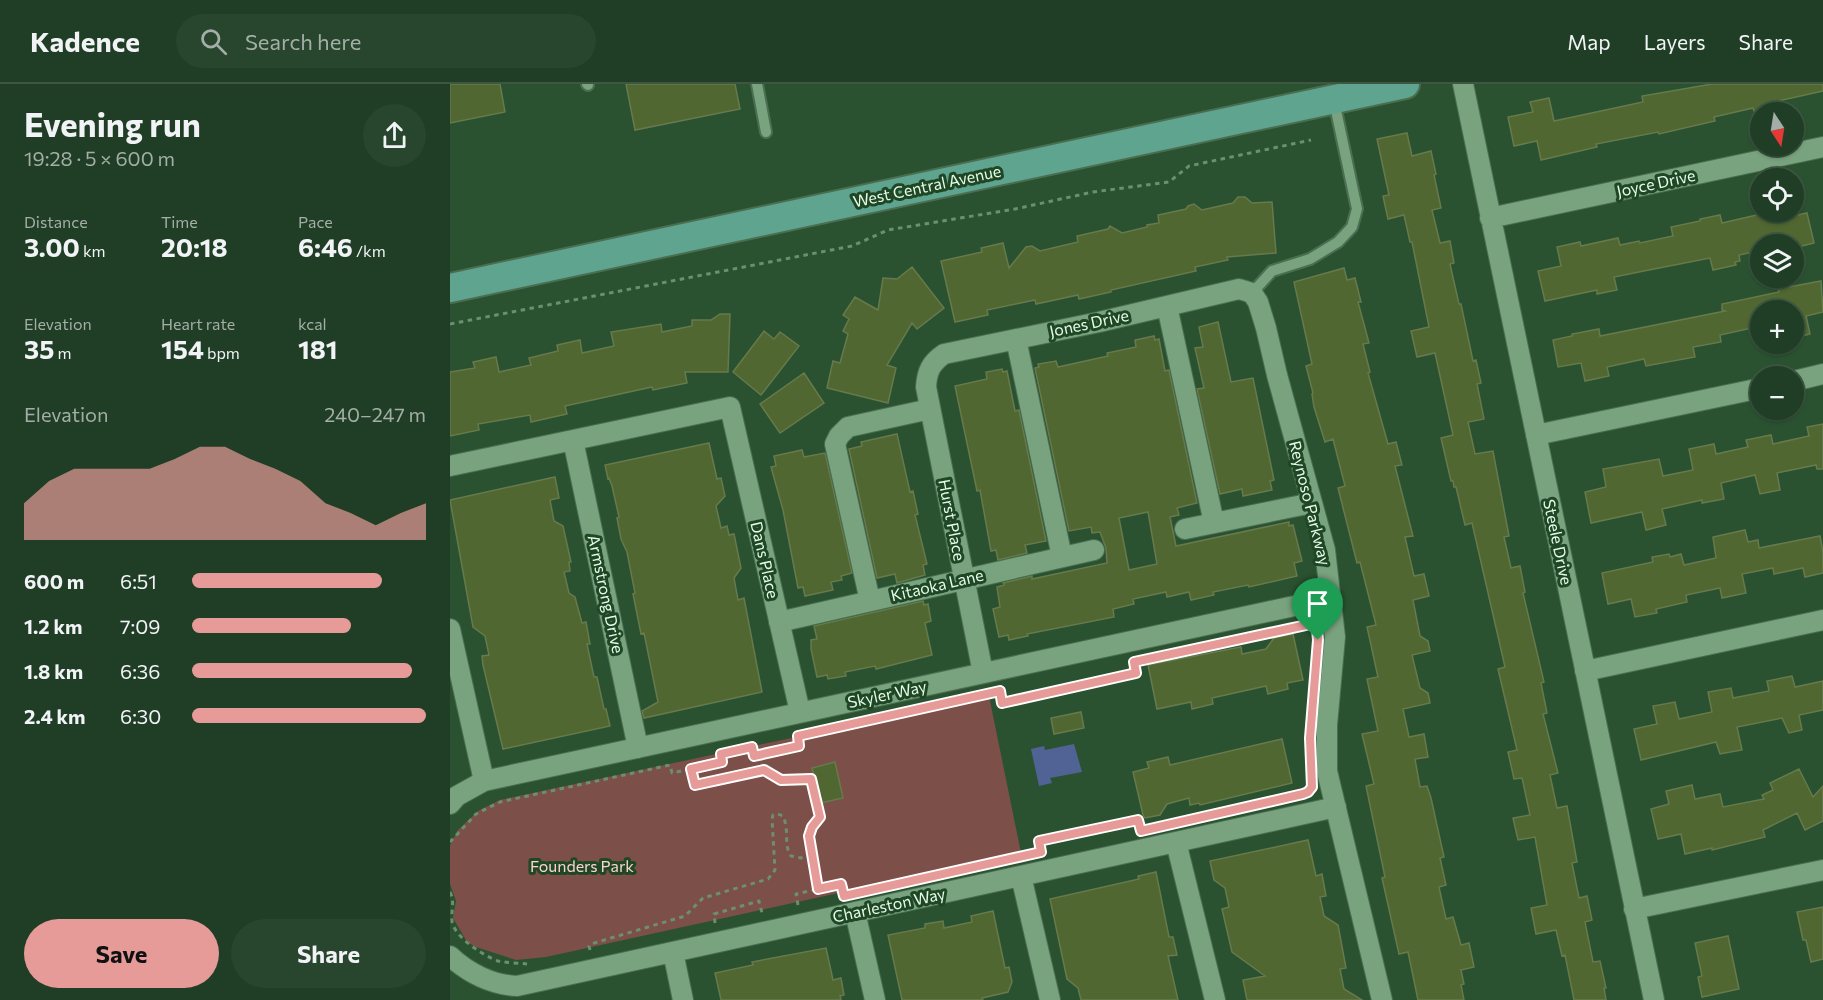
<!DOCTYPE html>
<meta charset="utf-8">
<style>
:root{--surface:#203e25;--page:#28452d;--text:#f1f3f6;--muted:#a2aea7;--line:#3d5742;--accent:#e69b98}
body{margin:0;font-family:Commissioner,sans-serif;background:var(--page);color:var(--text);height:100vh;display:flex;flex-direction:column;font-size:22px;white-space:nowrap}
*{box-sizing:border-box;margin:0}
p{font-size:20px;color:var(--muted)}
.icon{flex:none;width:33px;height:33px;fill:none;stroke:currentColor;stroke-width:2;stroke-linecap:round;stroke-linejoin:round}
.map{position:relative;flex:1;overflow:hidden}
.sheet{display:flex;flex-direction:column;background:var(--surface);width:450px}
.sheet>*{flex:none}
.needle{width:39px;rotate:168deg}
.fabs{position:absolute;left:1300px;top:18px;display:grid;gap:12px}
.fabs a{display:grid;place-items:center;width:54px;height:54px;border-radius:50%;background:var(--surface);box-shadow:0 2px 4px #0004,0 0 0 2px var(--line);font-size:30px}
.pin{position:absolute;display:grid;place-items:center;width:51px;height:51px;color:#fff;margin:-62px -26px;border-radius:50% 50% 50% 0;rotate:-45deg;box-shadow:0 0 6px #0007}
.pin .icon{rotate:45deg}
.round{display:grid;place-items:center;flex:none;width:63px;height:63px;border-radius:32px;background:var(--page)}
.head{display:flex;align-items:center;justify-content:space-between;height:102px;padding:0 24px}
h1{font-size:33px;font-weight:700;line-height:45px}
.stats{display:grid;grid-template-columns:repeat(3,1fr);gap:9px;height:102px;padding:6px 24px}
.stats div{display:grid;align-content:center}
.stats b{font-size:26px;font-weight:700}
.stats small{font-size:16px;font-weight:400}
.stats p{font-size:16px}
.chart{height:168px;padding:12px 24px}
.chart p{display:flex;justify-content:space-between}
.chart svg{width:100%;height:108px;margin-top:6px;fill:var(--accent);opacity:.7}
.button{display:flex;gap:12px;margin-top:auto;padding:12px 24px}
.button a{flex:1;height:69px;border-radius:36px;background:var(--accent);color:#111;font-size:24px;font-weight:700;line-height:69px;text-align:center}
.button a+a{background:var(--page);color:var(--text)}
ul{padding:0 24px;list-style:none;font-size:20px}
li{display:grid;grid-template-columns:96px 72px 1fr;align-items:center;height:45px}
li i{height:15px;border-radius:8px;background:var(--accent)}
header{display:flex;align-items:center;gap:36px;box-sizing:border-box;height:84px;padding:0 30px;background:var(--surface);border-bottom:2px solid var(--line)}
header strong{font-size:28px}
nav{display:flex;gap:33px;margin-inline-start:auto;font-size:21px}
.search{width:420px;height:54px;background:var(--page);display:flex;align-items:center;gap:15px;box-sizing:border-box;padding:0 21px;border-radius:33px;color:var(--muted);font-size:22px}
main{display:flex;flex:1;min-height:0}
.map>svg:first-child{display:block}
</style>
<header>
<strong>Kadence</strong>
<div class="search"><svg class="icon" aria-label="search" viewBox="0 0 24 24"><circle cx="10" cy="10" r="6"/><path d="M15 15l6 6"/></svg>Search here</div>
<nav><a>Map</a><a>Layers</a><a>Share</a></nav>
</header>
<main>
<section class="sheet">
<div class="head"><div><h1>Evening run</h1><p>19:28 · 5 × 600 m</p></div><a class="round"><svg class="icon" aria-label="share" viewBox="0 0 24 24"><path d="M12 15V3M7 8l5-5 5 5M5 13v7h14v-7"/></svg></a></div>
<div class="stats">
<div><p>Distance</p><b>3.00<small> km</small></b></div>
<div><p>Time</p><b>20:18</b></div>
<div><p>Pace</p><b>6:46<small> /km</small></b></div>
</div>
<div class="stats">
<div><p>Elevation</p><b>35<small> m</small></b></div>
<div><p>Heart rate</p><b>154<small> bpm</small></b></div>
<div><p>kcal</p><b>181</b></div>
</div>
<div class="chart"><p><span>Elevation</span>240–247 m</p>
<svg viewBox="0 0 160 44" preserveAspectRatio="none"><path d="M0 44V29L10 20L20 15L30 15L40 15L50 15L60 11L70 6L80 6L90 11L100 15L110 20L120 29L130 33L140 38L150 33L160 29V44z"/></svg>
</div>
<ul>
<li><b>600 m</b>6:51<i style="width:81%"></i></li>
<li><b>1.2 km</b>7:09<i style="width:68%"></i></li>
<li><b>1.8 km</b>6:36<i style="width:94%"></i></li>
<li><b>2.4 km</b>6:30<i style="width:100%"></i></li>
</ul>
<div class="button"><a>Save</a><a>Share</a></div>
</section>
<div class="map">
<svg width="1373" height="916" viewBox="0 0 1373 916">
<rect width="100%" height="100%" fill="#2a5231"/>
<!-- green -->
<path fill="#7d4f49" d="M539,612L571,769L96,873L66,876L26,863L17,858L3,834L6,817L0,800V761L8,746L28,727L50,716Z"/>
<!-- water -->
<path fill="#516395" d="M624,660L632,688L600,694L602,699L589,702L581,665L594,662L595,666Z"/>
<!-- building -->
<path fill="#506732" stroke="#667a4c" stroke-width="1.5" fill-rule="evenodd" d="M0,0H50L55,28L0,39Z
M176,0H285L290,25L185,46Z
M1262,0H1373V7L1328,17L1329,22L1304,27L1303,24L1264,33L1265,37L1209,50L1208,48L1146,60L1147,63L1091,76L1087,57L1064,62L1058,33L1083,28L1080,18L1099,14L1104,37L1193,18L1192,12Z
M957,49L962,72L981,67L986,90L984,91L991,124L982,126L990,159L1000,157L1004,179L1000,180L1009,220H1011L1023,277L1026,276L1031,299L1027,300L1034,335L1018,338L1025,370L1043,367L1059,452L1054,453L1061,484L1070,482L1075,508L1073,509L1094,598L1091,599L1097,629L1093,630L1108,689L1100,691L1107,724L1117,722L1127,778L1122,779L1129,814L1137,812L1142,836L1135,838L1143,878L1150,877L1156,904H1154L1156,916H1124L1115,871L1112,872L1106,846L1086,850L1081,824L1097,821L1085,753L1068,756L1063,734L1080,731L1072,694L1064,695L1058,668L1067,666L1048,585L1055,583L1022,439L1015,441L1006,403H1004L1003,397H1001L991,354L1003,351L985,269L967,273L961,247L979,243L962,158H960L954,131L938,135L933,112L939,111L927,55Z
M788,113H795L802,119L822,118L826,169L777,173L778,176L745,183L746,187L661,206V208L629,215L628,211L586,220L585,216L537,226L538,231L505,238L491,177L532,168L531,164L553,159L559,184L576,163L582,162L590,167L628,158L627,152L658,145L660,142L672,149L697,143V141L709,139L708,131L736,125L738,122L744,120L752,126L783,119Z
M1310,128H1333L1334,134L1357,129L1364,159L1344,164V160H1307L1308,167L1289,171L1290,177L1285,178L1286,181L1263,186L1260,174L1204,185L1164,193L1167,206L1147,210V206L1095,217L1088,187L1111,182L1107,163L1130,158L1131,162L1168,154L1170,161L1189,157L1190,159L1223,152L1221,143L1250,137V135L1270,131L1272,139L1311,130Z
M462,183L494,224L467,245L462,239L437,281L446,284L438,319L377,304L383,277L390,279L398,250L393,247L399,235L393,231L405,213L428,226L433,194L447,195Z
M894,184L897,196L905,194L911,218H908L919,259L913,260L920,288L918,289L938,360L946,358L952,381L945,382L963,452L955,453L964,492L974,490L979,512L963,516L970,552L978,557L980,567L962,571L970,604L978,609L980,619L953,625L959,653L974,650L978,673L965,675L970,703L977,702L981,714L994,773L990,774L996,801L989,803L996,835L1003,833L1011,861L1019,859L1024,883L1011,886L1014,900L1011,901L1014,916H968L958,868L949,870L932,794L935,793L916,702L924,700L912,650L928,647L917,595L928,593L917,543L926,541L910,478L907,479L888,404L895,402L883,355L875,358L864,323L862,310L863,309L856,282L862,280L844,198Z
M1371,197L1373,228L1356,232L1360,250L1344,254V226H1311V242L1270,251L1271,258L1243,263L1245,273L1196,282L1194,275L1157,283L1159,292L1135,297L1131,279L1108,283L1103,256L1122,252V250L1149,245L1150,252L1275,227L1272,226V220L1329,208L1328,205Z
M270,230H280L278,288H235L237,299L203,306L202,303L115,322L117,330L81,338L80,331L28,340L29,346L0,352V288L25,284L23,278L46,273L49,288L81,281L79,274L108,267L107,261L130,256L132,269L164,262L161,248L211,240L212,248L242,242V236H261Z
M768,238L781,298L803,294L824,396L820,397L822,406L793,412L792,405L770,410L747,305L754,304L745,264L753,263L749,243Z
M314,247L324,255L330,248L349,262L311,311L283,288Z
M704,252L705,256L709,255L715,287L719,286L747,419L727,424L729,431L720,433L726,462L839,438V442L843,441L852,477L844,479L847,492L799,503L798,501L763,508L764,511L741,516L739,508L717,513L716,508L683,515L684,520L663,525L664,533L577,550L578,552L559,556L558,551L549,553L543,525L550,523L547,503L554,501L553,499L582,492V495L657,479L656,464L650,448L642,449L641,443L619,447L585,284L589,283L588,280L606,277L608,283L658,272L657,269L686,263L685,256ZM698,428L707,480L679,486L669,434Z
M552,285L553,288L557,287L565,327L569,326L596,457L575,461L577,469L548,476L546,466L541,467L530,406L527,407L505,302L537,295L536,288Z
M354,289L374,319L330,349L310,320Z
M1373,340V385H1367L1366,381L1327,389L1330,406L1310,410L1305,391L1271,399L1274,415L1252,419V416L1212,425L1216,441L1196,446L1192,428L1141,439L1135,408L1156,403L1153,385L1209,375L1213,392L1243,386L1239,365L1264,360L1266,370L1298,363L1296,356L1321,351L1323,360L1359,352L1357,343Z
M447,350L460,408L463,407L468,430L465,431L477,480L473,481L475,491L447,499L445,490L427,494L399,365L412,362L411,358Z
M259,359L267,395L271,394L275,412L266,422L271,444L277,442L279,451L284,450L291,484L284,494L288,516L294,514L312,608L194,634L192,627L208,618L194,549L191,550L183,510L185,509L177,468L171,455L167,434L169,433L162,402L159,394L158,395L155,381Z
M352,366L354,373L375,369L402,489L391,492L392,496L381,498L383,506L355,512L353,503L348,504L333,426L321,383L326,382L324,372Z
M105,393L109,414L100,416L104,437L113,442L121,478H119L120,487L114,488L119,509L125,513L132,539L136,538L140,560H137L144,593H147L154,625H156L160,642L53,665L33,581L32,572L39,571L35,552L23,543L0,416Z
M1295,446L1298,458L1308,456L1309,464L1370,452L1373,468V489L1355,493L1353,484L1324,490L1323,484L1292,490L1296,509L1272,514L1270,504L1236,511L1237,518L1206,525L1207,529L1185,533L1181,515L1158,520L1152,489L1203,478L1202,473L1219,470L1220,473L1231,470L1234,481L1266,474L1263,453Z
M473,517L474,521L478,520L481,537L475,539L482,571L426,585L425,582L395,588L396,592L378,595L377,591L367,593L361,565V556L367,555L364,542Z
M843,550L853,596L837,599L838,605L818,610L816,602L762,614L763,620L742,625L741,618L707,625L698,581L791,563L792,570L816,565L824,554Z
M1342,592L1345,603L1373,597V626L1349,631L1352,646L1339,649L1332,634L1287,643L1292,666L1270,670L1266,658L1191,676L1184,645L1207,640L1203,622L1225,618L1229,635L1262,628L1258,608L1281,604L1283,614L1319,607L1317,597Z
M631,628L634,644L604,650L601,634Z
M832,655L842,699L750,721L749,719L740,721L739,714L717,720L710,731L695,734L693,731L683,688L699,684L697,678L718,673L720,681Z
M385,678L393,714L370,719L362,684Z
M1349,685L1363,713L1373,702V737L1355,746L1347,729L1313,746L1315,753L1262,766V764L1235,770L1231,750L1208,755L1201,725L1219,720L1216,707L1242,701L1245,715L1270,710L1273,723L1314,715L1312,711L1323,706L1320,699Z
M858,756L866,792L872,790L876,812L870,813L874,832L888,841L896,884L890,885L894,905L912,916H797L793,896L815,892L782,868L772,825L779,823L775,804L764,796L760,777Z
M706,788L719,853H723L727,871L718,872L728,916H631L628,904L617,895L600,815L689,795L688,792Z
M1373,823V875L1361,878L1356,856H1353L1347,828Z
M543,827L555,884L559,883L562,898L558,908L532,914L533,916H452L438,851L475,844V840L493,837L494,844L522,838L521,832Z
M1278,852L1289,905L1252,913L1248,893L1252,892L1245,859Z
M376,864L383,896L391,894L394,911L390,912L391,916H271L265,889L303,881L302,878Z"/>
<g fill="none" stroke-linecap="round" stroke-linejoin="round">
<defs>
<path id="service" d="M137,0L138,1
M307,0L316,48
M802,209L822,187L860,175L888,158L902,143L907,125L884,17"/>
<path id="minor" d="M1013,0L1204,916
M1040,134L1373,63
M717,222L764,439
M566,255L612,473
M1344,297L1373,290
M1086,351L1311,304
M123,356L188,664
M0,382L280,323L350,628
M735,445L862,419
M420,517L385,360L389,352L398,343L480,325
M329,538L644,466
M0,545L34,697
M1135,587L1373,536
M533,589L476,303C477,287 481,279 494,270L649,238L789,205L802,209L808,218L816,244L827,291L875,466L885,553L877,641V687L932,916
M0,720L7,712L34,697L881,514
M726,758L765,916
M571,792L600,916
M1184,825L1373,786
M405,828L425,916
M223,868L233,916
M0,872C18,889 42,901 67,902L886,723"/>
<path id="secondary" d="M0,204L955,0"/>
</defs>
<!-- service casing -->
<use href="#service" stroke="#4a6e51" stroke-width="14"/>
<!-- minor casing -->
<use href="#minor" stroke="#4a6e51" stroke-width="22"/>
<!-- secondary casing -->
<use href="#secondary" stroke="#4a6e51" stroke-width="32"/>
<!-- path -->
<path stroke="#6c8e71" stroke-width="3" stroke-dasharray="4.5 4.5" stroke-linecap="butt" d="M0,240L402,162L438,146L565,125L643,108L719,98L739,82L861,56
M310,671C311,675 312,682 314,686C322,700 347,696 361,695L370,733C360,745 359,752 361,768
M241,685L245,701L314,686
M0,758L26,730L50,718L220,681L222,689L272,678L271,670L302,663L304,672L349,662L348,652L550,607L553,619L686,589L683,578L687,577
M589,768V757L688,736L691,747
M0,808C5,818 1,826 2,837C4,853 34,872 48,877C57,879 68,879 77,880
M348,821L346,810L391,800L394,812H395
M265,839L264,830L309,817L312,829
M140,866L139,862L141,860L235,832L253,814L318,795L325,786L322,735L323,731L328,730L333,732C340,748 333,760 341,772L351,774L361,768L368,805"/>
<!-- service -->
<use href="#service" stroke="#78a37e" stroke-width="10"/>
<!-- minor -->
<use href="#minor" stroke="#78a37e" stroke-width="20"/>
<!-- secondary -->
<use href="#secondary" stroke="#5ea48f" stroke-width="28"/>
</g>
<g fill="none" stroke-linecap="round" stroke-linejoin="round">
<defs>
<path id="route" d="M861,540L867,545L868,556L860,654L862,703L858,708L853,710L691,747L688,736L589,757L591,768L394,812L391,800L368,805L359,752L362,743L370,733L361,695L331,696L314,686L245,701L241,685L272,678L271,670L302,663L304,672L349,662L348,652L550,607L552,619L686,589L684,578Z"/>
</defs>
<!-- route casing -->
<use href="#route" stroke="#fff" stroke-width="12"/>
<!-- route -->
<use href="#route" stroke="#e69b98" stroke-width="8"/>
</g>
<g text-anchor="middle" stroke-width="6" stroke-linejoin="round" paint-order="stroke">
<!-- street labels -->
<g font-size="16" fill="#e5fce7" stroke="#1f4726">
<text transform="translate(1206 99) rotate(-12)" y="6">Joyce Drive</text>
<text transform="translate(477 102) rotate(-12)" y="6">West Central Avenue</text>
<text transform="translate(639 239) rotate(-12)" y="6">Jones Drive</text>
<text transform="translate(860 419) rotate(76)" y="6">Reynoso Parkway</text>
<text transform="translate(502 436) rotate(79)" y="6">Hurst Place</text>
<text transform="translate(1108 458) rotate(78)" y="6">Steele Drive</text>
<text transform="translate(315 476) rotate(77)" y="6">Dans Place</text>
<text transform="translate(487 501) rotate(-13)" y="6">Kitaoka Lane</text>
<text transform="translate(156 510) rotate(78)" y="6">Armstrong Drive</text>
<text transform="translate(437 610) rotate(-12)" y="6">Skyler Way</text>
<text transform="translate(439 821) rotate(-12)" y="6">Charleston Way</text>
</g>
<!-- park labels -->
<g font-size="16" fill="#fbd4ce" stroke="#1f4726">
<text x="132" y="788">Founders Park</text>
</g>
</g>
</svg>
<div class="fabs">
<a><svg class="needle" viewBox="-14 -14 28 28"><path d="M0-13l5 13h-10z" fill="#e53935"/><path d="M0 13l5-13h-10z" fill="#a2aea7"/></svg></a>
<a><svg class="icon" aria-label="locate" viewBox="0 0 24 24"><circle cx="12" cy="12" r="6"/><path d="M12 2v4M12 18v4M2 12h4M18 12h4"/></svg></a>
<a><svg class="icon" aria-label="layers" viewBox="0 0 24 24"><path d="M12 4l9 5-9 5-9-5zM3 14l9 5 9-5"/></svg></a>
<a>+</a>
<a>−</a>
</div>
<div class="pin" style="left:868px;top:556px;background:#1e9e55"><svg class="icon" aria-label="arrive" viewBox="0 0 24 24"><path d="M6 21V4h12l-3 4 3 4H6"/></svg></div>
</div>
</main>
